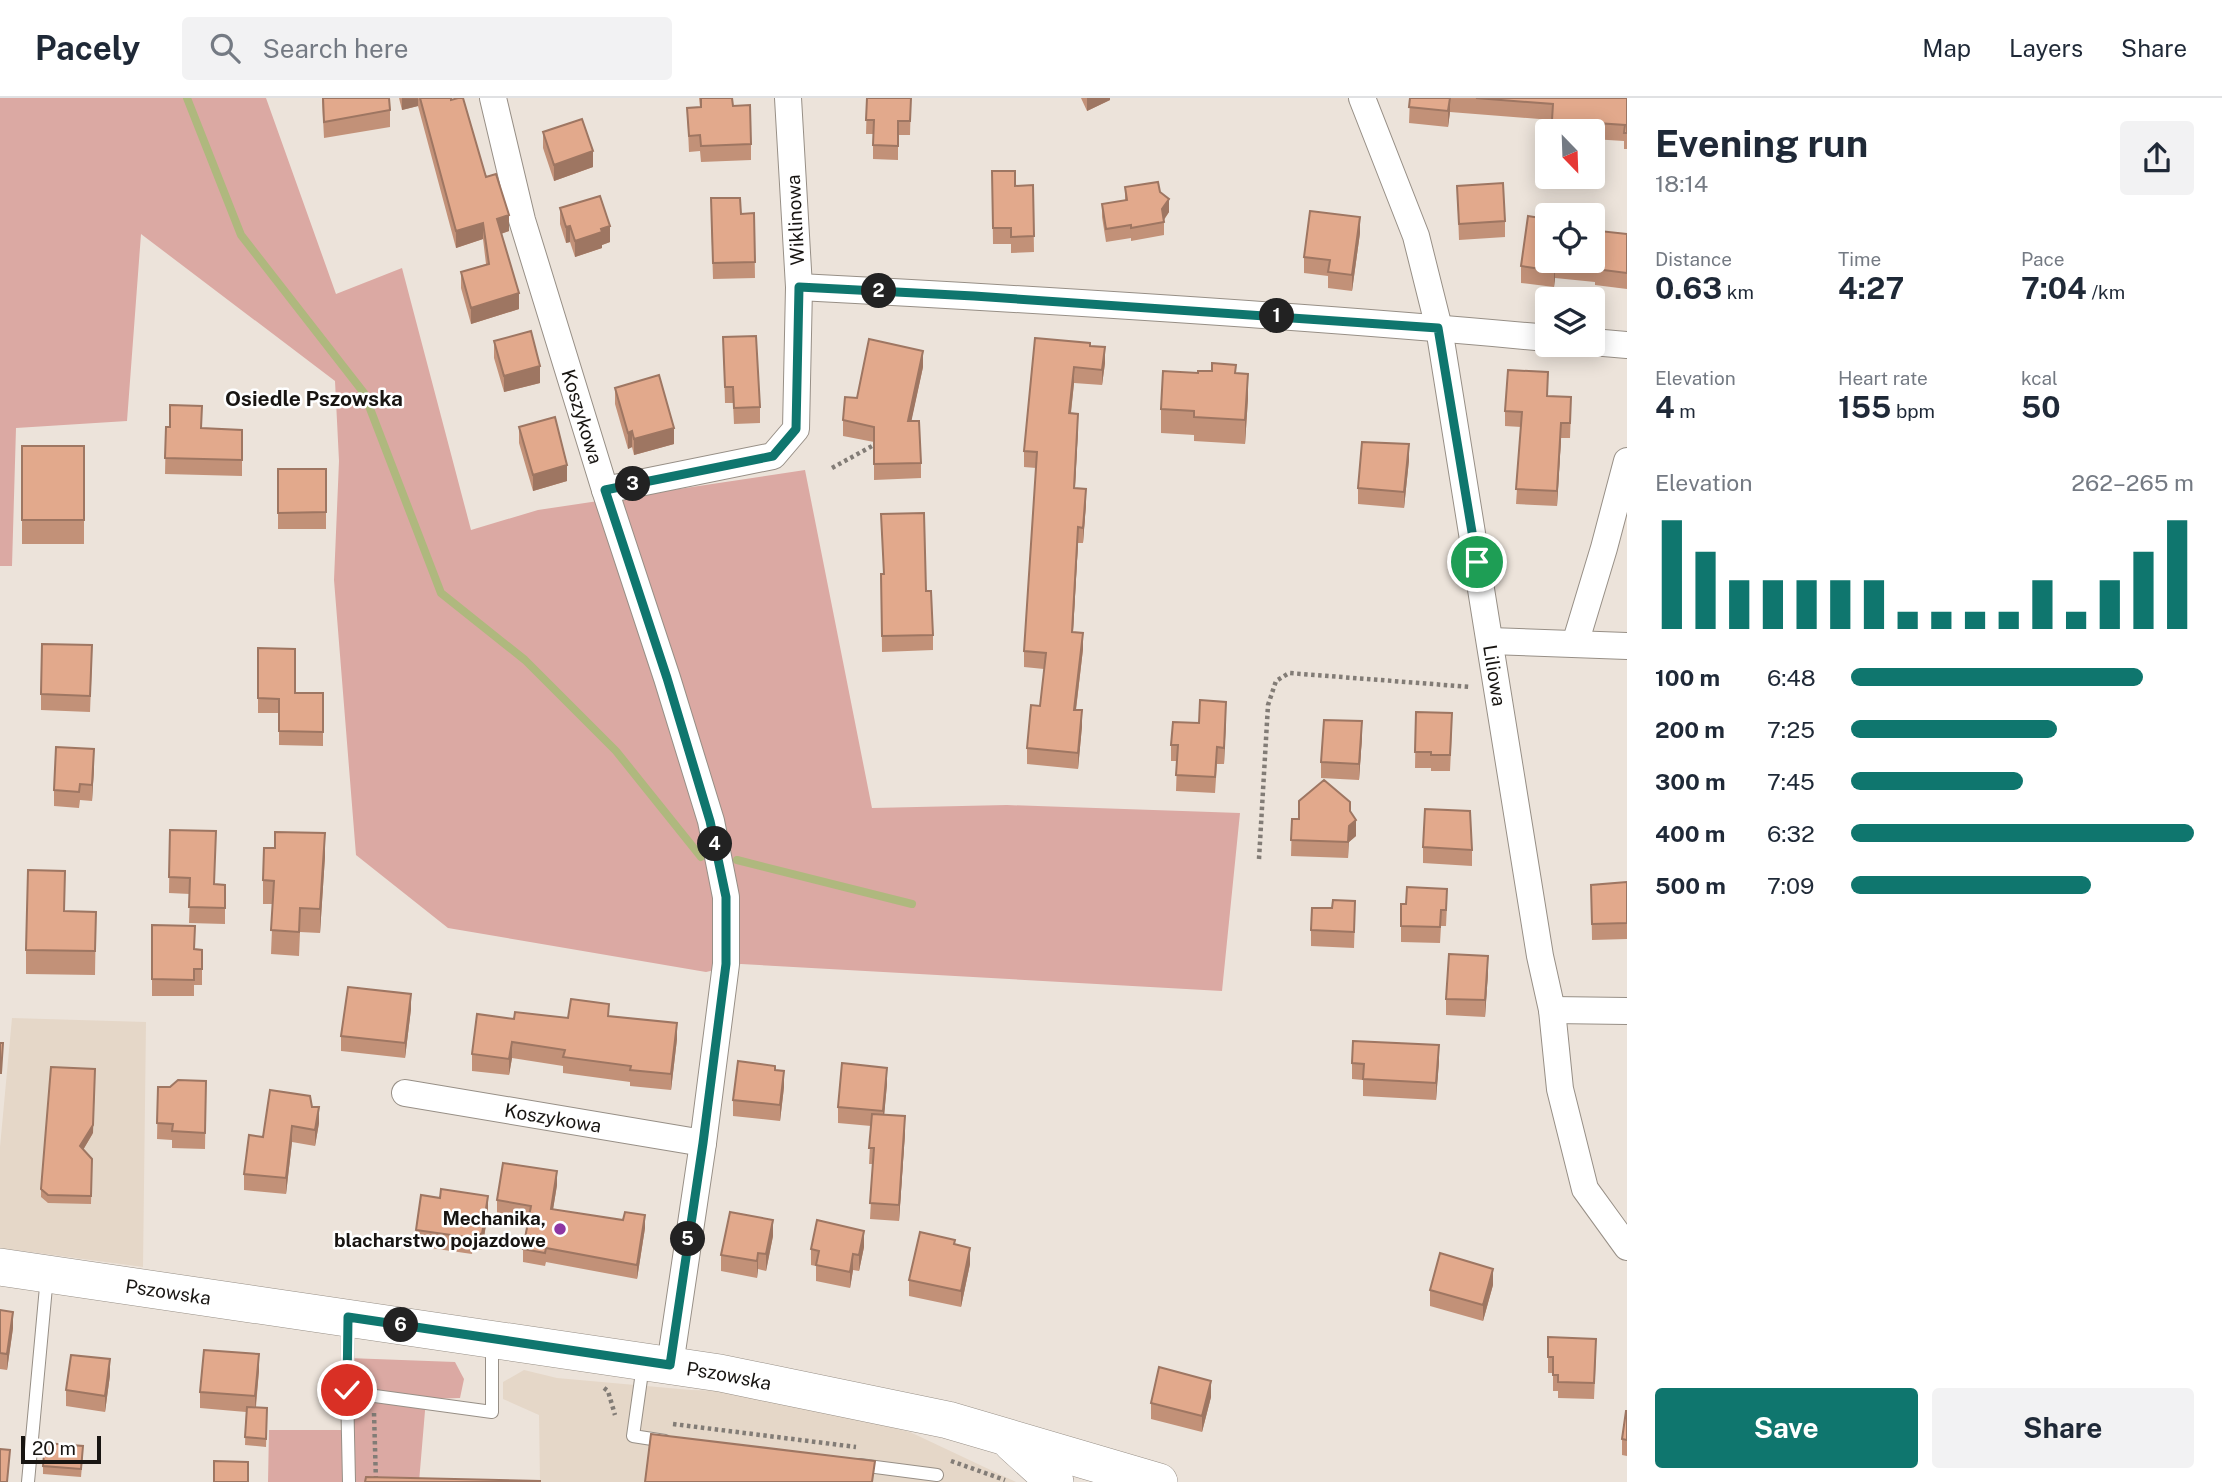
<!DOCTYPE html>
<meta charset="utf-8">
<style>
:root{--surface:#fff;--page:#f2f2f3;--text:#1f2937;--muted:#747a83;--line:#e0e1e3;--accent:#0f766e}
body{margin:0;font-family:"Public Sans",sans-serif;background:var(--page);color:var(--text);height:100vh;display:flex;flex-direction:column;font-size:26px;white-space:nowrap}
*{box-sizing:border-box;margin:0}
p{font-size:23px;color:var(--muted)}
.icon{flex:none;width:38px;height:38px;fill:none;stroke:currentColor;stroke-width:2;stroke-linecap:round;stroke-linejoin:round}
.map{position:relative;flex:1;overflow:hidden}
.drawer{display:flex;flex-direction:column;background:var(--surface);width:595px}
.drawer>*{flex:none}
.needle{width:46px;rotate:157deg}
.tools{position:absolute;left:1535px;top:21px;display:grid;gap:14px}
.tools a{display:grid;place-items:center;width:70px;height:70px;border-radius:7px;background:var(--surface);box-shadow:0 4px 18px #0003;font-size:35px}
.scale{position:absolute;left:21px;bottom:18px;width:80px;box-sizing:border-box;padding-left:7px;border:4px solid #181512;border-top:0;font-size:19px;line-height:24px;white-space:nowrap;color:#181512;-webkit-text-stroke:5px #fff;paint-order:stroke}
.pin{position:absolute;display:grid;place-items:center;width:60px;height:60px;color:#fff;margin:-30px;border:4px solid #fff;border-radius:50%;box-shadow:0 2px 7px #0007}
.km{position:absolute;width:35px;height:35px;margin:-18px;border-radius:50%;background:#222;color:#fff;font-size:19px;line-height:35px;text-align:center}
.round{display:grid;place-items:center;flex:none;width:74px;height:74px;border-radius:7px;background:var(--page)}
.summary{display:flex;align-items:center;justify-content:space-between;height:119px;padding:0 28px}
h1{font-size:38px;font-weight:700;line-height:52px}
.stats{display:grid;grid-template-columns:repeat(3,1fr);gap:10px;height:119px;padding:7px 28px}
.stats div{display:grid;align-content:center}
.stats b{font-size:30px;font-weight:700}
.stats small{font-size:19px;font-weight:400}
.stats p{font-size:19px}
.chart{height:196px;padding:14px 28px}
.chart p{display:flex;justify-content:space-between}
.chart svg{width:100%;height:126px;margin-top:7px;stroke:var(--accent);stroke-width:6}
.cta{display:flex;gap:14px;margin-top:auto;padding:14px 28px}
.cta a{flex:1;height:80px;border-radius:7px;background:var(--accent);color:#fff;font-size:28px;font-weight:700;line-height:80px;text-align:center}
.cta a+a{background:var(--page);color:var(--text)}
ul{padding:0 28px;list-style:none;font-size:23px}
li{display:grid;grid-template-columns:112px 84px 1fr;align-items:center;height:52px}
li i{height:18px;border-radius:9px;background:var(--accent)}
header{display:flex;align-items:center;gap:42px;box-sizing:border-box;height:98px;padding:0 35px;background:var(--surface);border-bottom:2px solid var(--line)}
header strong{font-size:33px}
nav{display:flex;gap:38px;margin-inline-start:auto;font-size:24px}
.search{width:490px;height:63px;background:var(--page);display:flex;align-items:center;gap:18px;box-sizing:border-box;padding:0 24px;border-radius:7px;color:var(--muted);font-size:26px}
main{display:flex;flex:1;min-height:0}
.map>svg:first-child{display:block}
</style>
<header>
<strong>Pacely</strong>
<div class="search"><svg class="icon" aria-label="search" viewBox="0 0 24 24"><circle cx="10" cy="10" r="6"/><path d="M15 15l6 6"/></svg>Search here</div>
<nav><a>Map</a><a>Layers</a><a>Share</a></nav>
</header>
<main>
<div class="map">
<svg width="1627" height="1384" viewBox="0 0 1627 1384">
<rect width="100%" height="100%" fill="#ece3da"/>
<!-- built -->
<path fill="#e5d7c8" d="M12,920L146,924L143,1169L0,1150V1049Z
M524,1272L557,1280L691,1292L725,1293L827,1314L910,1334L1016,1384H540L539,1317L503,1301V1284Z"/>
<!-- green -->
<path fill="#dba9a3" d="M0,0H266L336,196L402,170L471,432L538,412L805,372L872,710L1007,707L1240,715L1222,893L741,866L706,874L448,830L356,757L334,482L339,363L335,283L141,136L127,323L16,330L12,468H0Z
M348,1260L455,1264L464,1281L460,1300L426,1301L419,1384H268L269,1332H348Z"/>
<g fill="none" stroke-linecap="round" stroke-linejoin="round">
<!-- stream -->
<path stroke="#afb87e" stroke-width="8" d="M187,0L241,137L364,295L441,495L525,562L616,653L701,759
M737,762L912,806"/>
<defs>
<path id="service" d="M348,1223L347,1291L375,1298L492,1314V1245
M643,1267L633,1338L665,1343
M347,1291L349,1384
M860,1367L937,1377
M28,1384L47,1178"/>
<g id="minor">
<path id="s1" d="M493,0L522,122L605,392L667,580L711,723L726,799V866L703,1045L670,1267"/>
<path id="s2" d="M1362,0L1416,138L1439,230L1540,858L1552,912L1560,991L1585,1091L1627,1149"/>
<path d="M799,189C1049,202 1298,217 1547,240"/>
<path d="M1592,244L1627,247"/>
<path d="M605,392L773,358L796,331L799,189L788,0"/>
<path d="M1490,543L1627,548"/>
<path d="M1575,546L1604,450L1627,363"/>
<path d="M1552,912L1627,913"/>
<path id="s3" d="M405,995L703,1045"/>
</g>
<g id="secondary">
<path id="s4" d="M0,1169L720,1275L948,1322L1159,1384"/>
<path d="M1012,1345L1055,1384"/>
</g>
</defs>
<!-- service casing -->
<use href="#service" stroke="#978f86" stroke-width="14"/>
<!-- minor casing -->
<use href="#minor" stroke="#978f86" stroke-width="28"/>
<!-- secondary casing -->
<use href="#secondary" stroke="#978f86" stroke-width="38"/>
<!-- path -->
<path stroke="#827c76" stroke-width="4.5" stroke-dasharray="3.5 3.5" stroke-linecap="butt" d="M832,370L874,347
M1259,761L1268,607L1276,583L1289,575L1471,589
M604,1290L608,1293L615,1317
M374,1315L376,1384
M673,1326L856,1349
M951,1363L1005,1382"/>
<!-- service -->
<use href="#service" stroke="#fff" stroke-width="12"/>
<!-- minor -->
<use href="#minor" stroke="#fff" stroke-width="26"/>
<!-- secondary -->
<use href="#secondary" stroke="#fff" stroke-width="37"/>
</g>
<!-- wall -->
<path fill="#c29178" d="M322,0H342L390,12V29L324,40Z
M399,0H451L486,79L509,133L501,136L519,211L471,226L461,190V174L486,166L483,141L456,150L418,8L402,12Z
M699,0H732L733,8L751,46V62L701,64L700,53L689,54L687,10L700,9Z
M867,0H911L910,37H898V62L873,61V36H866Z
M1081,0H1110V2L1087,13Z
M1410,0H1627V51H1624V43L1592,41V33H1552V22L1450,14L1448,29L1409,25Z
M543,34L593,69L554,83L543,50Z
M992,73L1015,88L1033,87L1034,154L1011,155V146H993Z
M1457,88L1505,123V139L1459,142Z
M1125,89L1160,94L1169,114L1164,122V137L1131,143V140L1106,144L1102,119V106L1125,102Z
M560,110L610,144L602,147V150L575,159L570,144L566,145L560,126Z
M754,115L755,180L713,181L711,116Z
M1360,135L1352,193L1328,190V178L1304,175V159Z
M1627,136V191L1595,187V184L1555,180L1554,189L1521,185V168L1547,163L1599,139Z
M723,239L760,309V325L734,326L733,305H725Z
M1035,240L1090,248L1105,265L1102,287L1074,285L1071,315L1078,331L1075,390L1086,406L1083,445H1078L1073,534L1083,551L1076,612L1082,628L1078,671L1027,666V650L1040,608L1044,571L1024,569V553L1036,370L1024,369V353Z
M494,243L540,285L504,294L494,260Z
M923,269L911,323L921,365V380L874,382V344L843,338V322L857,300Z
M1198,275H1236L1248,300L1245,346L1194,343V337L1161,335V311Z
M615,290L674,346L634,357L632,349L628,351L615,306Z
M1548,298L1571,314L1570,340H1561L1557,408L1516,406L1521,329L1505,328V313Z
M166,329L242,332V378L165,376Z
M519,329L567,383L533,393L519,345Z
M22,348H84V446H22Z
M1409,362L1404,410L1358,406V390Z
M278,371H326V431H278Z
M881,416L926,493L933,537V552L882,554L881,476H884Z
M258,550L295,595H323V648L279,647V615H258Z
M92,563L90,614L41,612V596Z
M1416,614L1452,631L1450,673H1431V670H1415Z
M1226,620L1224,666H1217L1215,695L1176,693L1177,663H1171V647L1199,625Z
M1362,639L1359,682L1321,680V664Z
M94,668L92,703L80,702L79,710L54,708V692Z
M1350,714L1356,738L1349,744L1348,760L1291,758L1292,721H1299Z
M170,732L215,786L225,787V826L189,825L190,796L169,795Z
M1423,749L1472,752V768L1423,765Z
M325,758L320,835L300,834L299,858L271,856L273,806H263V782Z
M1627,784V841L1592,842L1591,787Z
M1401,806L1447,807L1446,828H1441L1440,845L1401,844Z
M65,813L96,814L95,877L26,876V852Z
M1355,819L1354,850L1311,848V832Z
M152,827L195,851L202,852V887H194V898H152Z
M1488,875L1485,919L1446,917V901Z
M411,911L405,960L341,953V938Z
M609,918L677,941L671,992L630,988V984L563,975V968L512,960L509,977L472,973V956L514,921L568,920Z
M1439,963L1436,1002L1363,998V982L1352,981V965Z
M206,983L205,1051L172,1050V1042L157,1041L158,989H170Z
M887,986L884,1017L905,1035L899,1123L870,1121L873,1066H869L871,1028L838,1025V1009Z
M784,989L780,1023L733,1018V1002Z
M312,1009L319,1025L315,1048L292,1044L286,1096L244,1092V1076L263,1039Z
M93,1035L83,1052L92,1061L91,1106L48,1105L41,1099V1091Z
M557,1087L553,1111L645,1130L637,1181L546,1164L545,1168L523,1164V1151L528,1120L497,1115V1102Z
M440,1100L488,1114L482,1152L473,1151L472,1156L416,1148V1132Z
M773,1138L766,1173L758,1171L757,1180L721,1173V1157Z
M955,1147L970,1166L961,1209L909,1198V1182Z
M864,1149L859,1173L853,1172L850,1190L816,1183V1168L811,1167V1151Z
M1493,1187L1483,1223L1430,1208V1192Z
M0,1212L13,1230L7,1272L0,1271Z
M1548,1239L1596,1257L1594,1301L1558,1300V1293H1553V1275H1548Z
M259,1272L256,1309L267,1310L266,1349L245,1347L246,1314L200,1310V1294Z
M110,1277L105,1314L66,1308V1292Z
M1211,1299L1202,1334L1151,1321V1305Z
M1627,1313V1358L1622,1357V1341Z
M83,1356L81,1379L43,1376V1368Z"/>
<!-- shaded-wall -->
<path fill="#9e7662" d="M402,0H418V8L402,12Z
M1087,0H1110V2L1087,13Z
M1450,0V14L1448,29V13Z
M593,53V69L554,83V67Z
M1169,101V114L1162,124V111Z
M509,117V133L497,137V121Z
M1360,119V135L1352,193V177Z
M483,125V141L456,150V133Z
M570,128V144L566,145V129Z
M610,128V144L602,147V150L575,159V143L601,131Z
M1555,164V180L1554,189V173Z
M519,195V211L471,226V210Z
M1105,249V265L1102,287V272Z
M923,253V269L908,339V323Z
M540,268V285L504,294V278Z
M1074,269V285L1069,331V315Z
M1248,276V300L1245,346V322Z
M1078,316V331L1074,405V390Z
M1561,325V340L1557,408V393Z
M674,330V346L634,357V341Z
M632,333V349L628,351V335Z
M1409,346V362L1404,410V394Z
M567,367V383L533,393V377Z
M1086,391V406L1083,445V430Z
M1078,429V445L1072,550V534Z
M1083,535V551L1074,627V612Z
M1226,604V620L1224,666V650Z
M1082,612V628L1078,671V655Z
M1362,623V639L1359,682V666Z
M94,651V668L92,703V687Z
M1356,722V738L1349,744L1348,760L1349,728Z
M325,735V758L320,835V811Z
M1488,858V875L1485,919V902Z
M411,896V911L405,960V945Z
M677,925V941L671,992V976Z
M512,944V960L509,977V961Z
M1439,947V963L1436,1002V985Z
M887,970V986L883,1030V1013Z
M784,973V989L780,1023V1007Z
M95,979L93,1035L80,1057V1048Z
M319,1009V1025L315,1048V1032Z
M905,1018V1035L899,1123V1107Z
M292,1028V1044L286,1096V1080Z
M557,1073V1087L551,1124V1111Z
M488,1098V1114L482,1152V1136Z
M645,1117V1130L637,1181V1167Z
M773,1122V1138L766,1173V1156Z
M864,1133V1149L859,1173V1157Z
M970,1150V1166L961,1209V1193Z
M758,1155V1171L757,1180V1163Z
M853,1156V1172L850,1190V1174Z
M1493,1171V1187L1483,1223V1207Z
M13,1214V1230L7,1272V1256Z
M259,1256V1272L255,1315V1298Z
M110,1261V1277L105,1314V1298Z
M1211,1283V1299L1202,1334V1318Z"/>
<!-- building -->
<path fill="#e2a98c" stroke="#9e7662" stroke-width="2" d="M323,0H389L390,12L324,24Z
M420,0H451V2L458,0H463L486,79L496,76L509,117L497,121L519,195L471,210L461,174L489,166L483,125L456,133Z
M701,0H732L733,8L750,7L751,46L701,48L700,37L689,38L687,10L701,9Z
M867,0H911L910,23H898V48L873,47L874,22H866Z
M1410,0H1450L1448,13L1409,9Z
M1476,0H1627V35H1624L1625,27L1552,22L1553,6Z
M582,21L593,53L554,67L543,34Z
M992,73H1015V88L1033,87L1034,138L1011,139V130H993Z
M1158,84L1160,94L1169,101L1162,111L1164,124L1131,130V127L1106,131L1102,106L1127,102L1125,89Z
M1503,85L1505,123L1459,126L1457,88Z
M600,98L610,128L601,131L602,134L575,143L570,128L566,129L560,110Z
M711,100H740L741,116L754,115L755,164L713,165Z
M1310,113L1360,119L1352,177L1328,174L1330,162L1304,159Z
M1528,118L1547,121V163H1592V138L1599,139L1600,133L1627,136V175L1595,171L1596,168L1555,164L1554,173L1521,168Z
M531,233L540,268L504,278L494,243Z
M756,238L760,309L734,310L733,289H725L723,239Z
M1035,240L1090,245V248L1105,249L1102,272L1074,269L1069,315L1078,316L1074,390L1086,391L1083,430L1078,429L1072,534L1083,535L1074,612H1082L1078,655L1027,650L1031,607L1040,608L1046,555L1024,553L1037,354L1024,353Z
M869,241L923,253L908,323H919L921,365L874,366V329L843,322L845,299L857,300Z
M1212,265L1236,267L1235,275L1248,276L1245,322L1194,319V313L1161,311L1163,273L1198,275V273H1212Z
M1508,272L1548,274L1547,298L1571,299L1570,325H1561L1557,393L1516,391L1522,314L1505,313Z
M659,277L674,330L634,341L632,333L628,335L615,290Z
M170,307L202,308L201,330L242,332V362L165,360L166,329H170Z
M555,319L567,367L533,377L519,329Z
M1362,344L1409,346L1404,394L1358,390Z
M22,348H84V422H22Z
M278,371H326V414L278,415Z
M924,415L926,493H931L933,537L882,538L881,476H884L881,416Z
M42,546L92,547L90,598L41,596Z
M258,550L295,551V595H323V634L279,633V601L258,600Z
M1200,602L1226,604L1224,650L1217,649L1215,679L1176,677L1178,647H1171L1173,624L1199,625Z
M1416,614L1452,615L1450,657H1431V654H1415Z
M1324,622L1362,623L1359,666L1321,664Z
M56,649L94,651L92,687L80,686L79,694L54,692Z
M1324,682L1350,704V713L1356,722L1349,728L1348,744L1291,742L1292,721H1299V703Z
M1425,711L1470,713L1472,752L1423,749Z
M170,732L216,733L214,786L225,787V810L189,809L190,780L169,779Z
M275,734L325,735L320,811L300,810L299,834L271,832L274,783L263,782L264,750H275Z
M28,772L65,773L64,813L96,814L95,853L26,852Z
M1627,784V825L1592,826L1591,787Z
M1407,789L1447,791L1446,812H1441L1440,829L1401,828V806H1406Z
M1333,802L1355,803L1354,834L1311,832L1312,810H1332Z
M152,827L195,828L194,851L202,852V871H194V882L152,881Z
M1449,856L1488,858L1485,902L1446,901Z
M348,889L411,896L405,945L341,938Z
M571,901L609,906L608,918L677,925L671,976L630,972L631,968L563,959L565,952L512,944L509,961L472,956L477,916L514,921L515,914L568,920Z
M1353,943L1439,947L1436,985L1363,981L1364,966L1352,965Z
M0,945H3L1,975H0Z
M738,963L775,968V972L784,973L780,1007L733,1002Z
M842,965L887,970L883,1013L838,1009Z
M51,969L95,971L93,1027L80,1048L92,1061L91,1098L48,1097L41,1091Z
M178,982L206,983L205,1035L172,1033L173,1026L157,1025L158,989H170Z
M270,992L310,998L312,1009H319L315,1032L292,1028L286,1080L244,1076L249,1037L263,1039Z
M872,1016L905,1018L899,1107L870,1105L874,1050H869Z
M503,1065L557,1073L551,1111L623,1122L625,1114L645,1117L637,1167L546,1150L545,1155L523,1151L531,1108L497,1102Z
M441,1091L488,1098L482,1136L473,1135L472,1140L416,1132L421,1097L440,1100Z
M730,1114L773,1122L766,1156L758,1155L757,1163L721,1157Z
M817,1122L864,1133L859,1157L853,1156L850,1174L816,1167L819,1153L811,1151Z
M920,1134L955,1142L954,1146L970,1150L961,1193L909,1182Z
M1440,1155L1493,1171L1483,1207L1430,1192Z
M0,1212L13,1214L7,1256L0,1255Z
M1548,1239L1596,1241L1594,1285L1558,1284V1277H1553V1259H1548Z
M204,1252L259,1256L255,1298L200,1294Z
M71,1257L110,1261L105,1298L66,1292Z
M1159,1269L1211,1283L1202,1318L1151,1305Z
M247,1309L267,1310L266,1341L245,1339Z
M1626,1313H1627V1342L1622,1341Z
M651,1336L875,1363L872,1384H645Z
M45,1345L83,1348L81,1371L43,1368Z
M0,1351L10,1352L7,1384H0Z
M214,1363L248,1364V1384H214Z
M366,1379L540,1383V1384H365Z"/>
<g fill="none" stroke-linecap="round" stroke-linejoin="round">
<defs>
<path id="route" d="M347,1292L348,1219L670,1267L703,1045L726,866V799L710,723L667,580L605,392L773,358L796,331L799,189L974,198L1438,230L1477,464"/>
</defs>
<!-- route casing -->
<use href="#route" stroke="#fff" stroke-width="14"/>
<!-- route -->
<use href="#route" stroke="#0f766e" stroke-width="9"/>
</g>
<!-- markers -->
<circle fill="#8e36a3" stroke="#fff" stroke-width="2.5" cx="560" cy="1131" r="7"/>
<g text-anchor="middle" stroke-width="5" stroke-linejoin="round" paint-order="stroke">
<!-- street labels -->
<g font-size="19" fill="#181512" stroke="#fff">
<text transform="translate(795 122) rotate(-93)" y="7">Wiklinowa</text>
<text dy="7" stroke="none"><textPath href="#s1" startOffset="331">Koszykowa</textPath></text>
<text dy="7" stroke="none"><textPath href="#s2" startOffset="595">Liliowa</textPath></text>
<text dy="7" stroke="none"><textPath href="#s3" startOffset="150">Koszykowa</textPath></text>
<text dy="7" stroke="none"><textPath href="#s4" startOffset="170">Pszowska</textPath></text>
<text dy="7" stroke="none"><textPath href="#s4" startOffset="737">Pszowska</textPath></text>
</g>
<!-- poi labels -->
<g font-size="19" font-weight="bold" fill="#181512" stroke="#fff" text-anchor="end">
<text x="546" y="1127">Mechanika,<tspan x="546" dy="22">blacharstwo pojazdowe</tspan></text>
</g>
<!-- neighbourhood labels -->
<g font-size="21" font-weight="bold" fill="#181512" stroke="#fff">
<text x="314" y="308">Osiedle Pszowska</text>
</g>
</g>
</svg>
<div class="tools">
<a><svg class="needle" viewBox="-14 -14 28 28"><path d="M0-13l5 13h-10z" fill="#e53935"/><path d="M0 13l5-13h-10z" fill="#747a83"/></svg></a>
<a><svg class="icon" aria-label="locate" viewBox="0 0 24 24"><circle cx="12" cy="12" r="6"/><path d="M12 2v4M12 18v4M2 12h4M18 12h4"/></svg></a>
<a><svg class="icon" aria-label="layers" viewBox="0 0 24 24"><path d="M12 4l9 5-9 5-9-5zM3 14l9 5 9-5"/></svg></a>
</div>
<div class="scale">20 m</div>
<div class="pin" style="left:1477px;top:464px;background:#1e9e55"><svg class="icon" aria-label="arrive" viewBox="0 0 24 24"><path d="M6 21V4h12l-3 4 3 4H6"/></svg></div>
<div class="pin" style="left:347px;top:1292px;background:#d93025"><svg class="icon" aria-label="check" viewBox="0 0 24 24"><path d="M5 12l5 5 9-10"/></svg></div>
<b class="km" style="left:1277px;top:218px">1</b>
<b class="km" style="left:879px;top:193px">2</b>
<b class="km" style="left:633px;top:386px">3</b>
<b class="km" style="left:715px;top:746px">4</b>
<b class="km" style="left:688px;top:1141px">5</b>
<b class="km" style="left:401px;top:1227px">6</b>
</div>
<section class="drawer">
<div class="summary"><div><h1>Evening run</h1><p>18:14</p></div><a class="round"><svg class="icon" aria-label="share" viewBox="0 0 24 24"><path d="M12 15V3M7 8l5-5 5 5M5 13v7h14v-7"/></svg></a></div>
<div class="stats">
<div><p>Distance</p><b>0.63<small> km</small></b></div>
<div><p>Time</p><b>4:27</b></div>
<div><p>Pace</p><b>7:04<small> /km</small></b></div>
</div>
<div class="stats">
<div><p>Elevation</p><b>4<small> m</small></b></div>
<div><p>Heart rate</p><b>155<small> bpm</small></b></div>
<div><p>kcal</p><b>50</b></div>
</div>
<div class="chart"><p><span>Elevation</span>262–265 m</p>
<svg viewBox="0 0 160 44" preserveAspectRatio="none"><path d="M5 44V6M15 44V17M25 44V27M35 44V27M45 44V27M55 44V27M65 44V27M75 44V38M85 44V38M95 44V38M105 44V38M115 44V27M125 44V38M135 44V27M145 44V17M155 44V6"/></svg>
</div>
<ul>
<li><b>100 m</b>6:48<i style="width:85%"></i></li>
<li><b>200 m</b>7:25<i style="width:60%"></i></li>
<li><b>300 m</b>7:45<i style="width:50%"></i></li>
<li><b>400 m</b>6:32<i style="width:100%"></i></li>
<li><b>500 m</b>7:09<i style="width:70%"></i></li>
</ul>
<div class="cta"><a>Save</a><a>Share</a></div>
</section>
</main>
